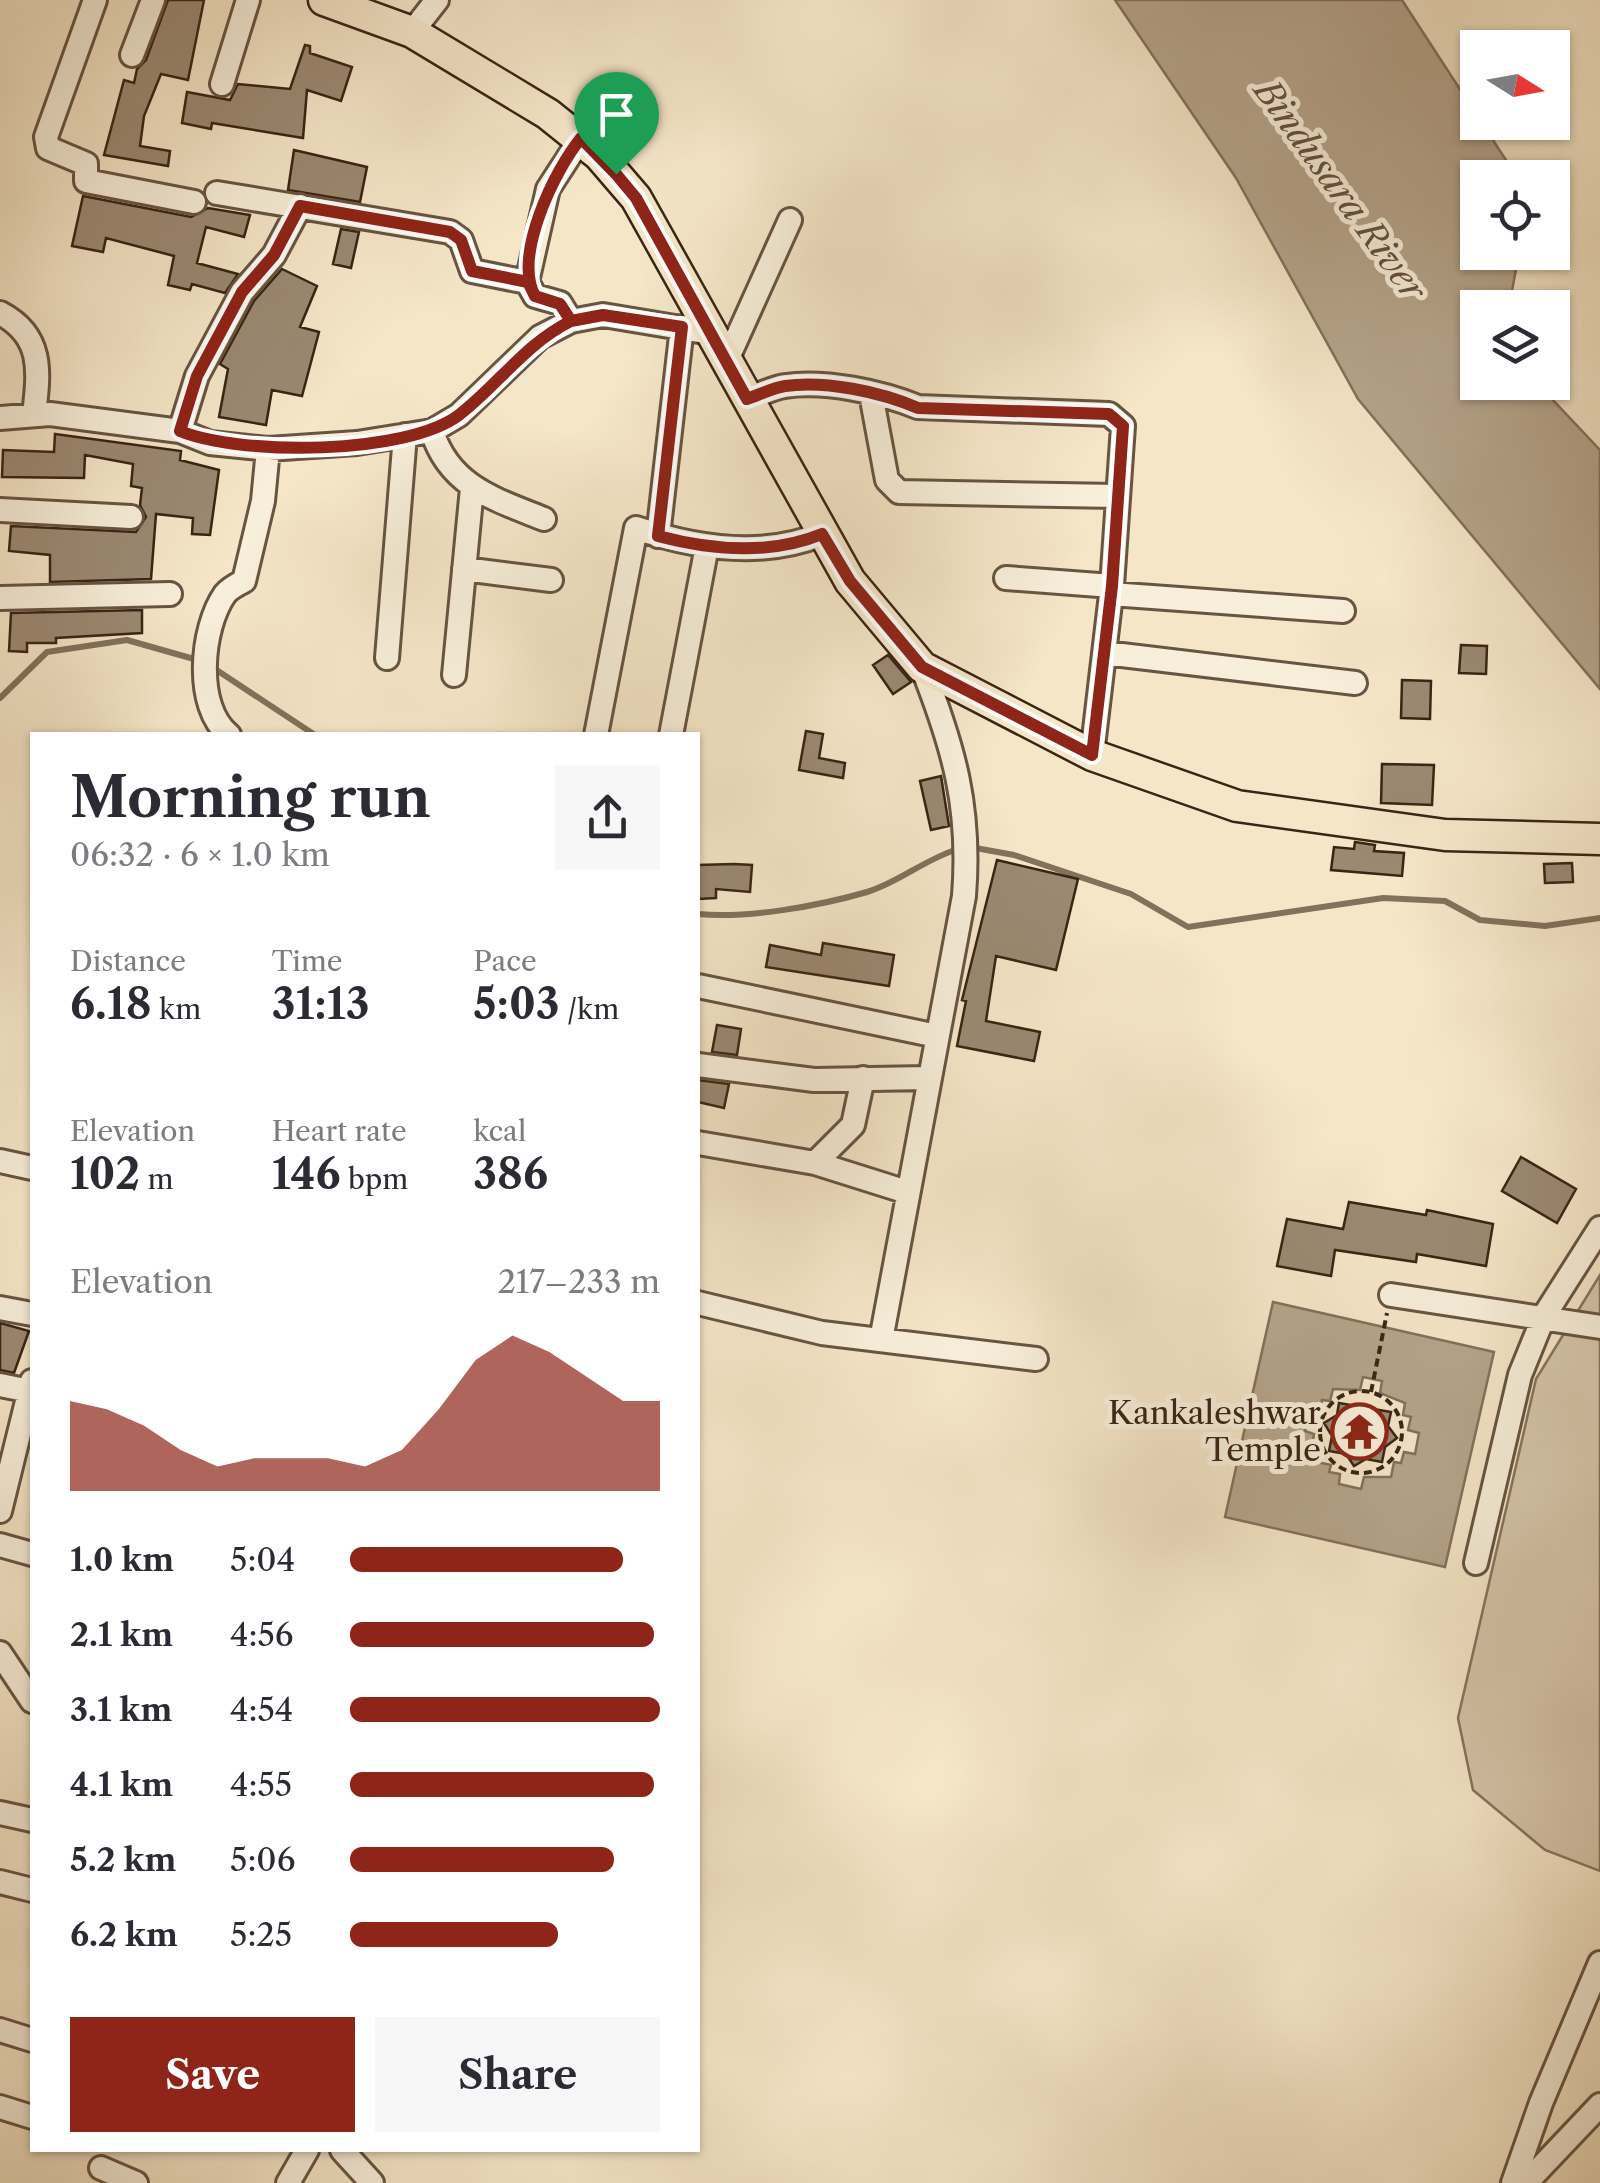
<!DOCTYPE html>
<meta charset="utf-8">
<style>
:root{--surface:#fff;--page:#f7f7f7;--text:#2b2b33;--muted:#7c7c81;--accent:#8f2418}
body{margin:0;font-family:"Libre Caslon Text",serif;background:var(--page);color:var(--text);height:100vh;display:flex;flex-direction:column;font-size:38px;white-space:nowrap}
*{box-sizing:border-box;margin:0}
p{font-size:32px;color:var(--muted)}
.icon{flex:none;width:55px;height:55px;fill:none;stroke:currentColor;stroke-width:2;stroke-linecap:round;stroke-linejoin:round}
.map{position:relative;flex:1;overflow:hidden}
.sheet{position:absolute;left:30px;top:732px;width:670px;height:1420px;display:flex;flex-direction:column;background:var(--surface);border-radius:0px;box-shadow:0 2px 8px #0004}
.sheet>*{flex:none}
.needle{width:65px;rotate:101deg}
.buttons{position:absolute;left:1460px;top:30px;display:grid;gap:20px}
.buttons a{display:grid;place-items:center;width:110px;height:110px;border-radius:0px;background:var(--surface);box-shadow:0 2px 8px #0004;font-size:50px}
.pin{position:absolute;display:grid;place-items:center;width:85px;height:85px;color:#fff;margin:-102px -42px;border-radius:50% 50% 50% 0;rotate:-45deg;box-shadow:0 0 10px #0007}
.pin .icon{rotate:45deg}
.round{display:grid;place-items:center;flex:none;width:105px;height:105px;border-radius:0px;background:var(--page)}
.headline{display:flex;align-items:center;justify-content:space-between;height:170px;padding:0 40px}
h1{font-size:55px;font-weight:800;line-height:75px}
.metrics{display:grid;grid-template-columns:repeat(3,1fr);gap:15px;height:170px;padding:10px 40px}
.metrics div{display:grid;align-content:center}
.metrics b{font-size:42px;font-weight:800}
.metrics small{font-size:28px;font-weight:400}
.metrics p{font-size:28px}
.chart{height:280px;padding:20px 40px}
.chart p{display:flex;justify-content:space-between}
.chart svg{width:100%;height:180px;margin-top:10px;fill:var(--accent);opacity:.7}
.button{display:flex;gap:20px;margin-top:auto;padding:20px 40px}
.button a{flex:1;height:115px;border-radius:0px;background:var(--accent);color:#fff;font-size:40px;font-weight:800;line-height:115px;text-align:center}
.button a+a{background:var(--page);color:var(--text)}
ul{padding:0 40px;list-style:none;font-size:32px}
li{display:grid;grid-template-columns:160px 120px 1fr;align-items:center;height:75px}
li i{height:25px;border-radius:12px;background:var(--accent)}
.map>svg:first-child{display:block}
</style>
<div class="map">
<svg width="1600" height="2183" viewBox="0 0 1600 2183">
<rect width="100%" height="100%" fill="#f5e6c8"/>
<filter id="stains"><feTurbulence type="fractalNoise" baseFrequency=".002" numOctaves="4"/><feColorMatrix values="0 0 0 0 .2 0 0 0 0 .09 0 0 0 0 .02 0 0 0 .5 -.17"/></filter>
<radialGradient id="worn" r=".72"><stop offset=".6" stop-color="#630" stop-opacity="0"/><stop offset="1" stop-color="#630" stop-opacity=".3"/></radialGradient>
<!-- green -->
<path fill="#d5c5aa" stroke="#877460" stroke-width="2.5" d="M1600,1275V1871L1545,1850L1473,1790L1458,1718L1536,1379Z"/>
<!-- water -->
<path fill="#b5a48b" stroke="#83715c" stroke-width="2.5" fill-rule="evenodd" d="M1115,0H1402L1517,177L1478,178V252L1519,253L1509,307L1478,308V382L1544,383L1553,400L1600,450V689L1358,399L1236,178Z
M1273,1302L1494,1352L1445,1567L1225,1517ZM1363,1377L1382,1381L1380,1393L1405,1403L1403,1415L1411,1417L1408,1430L1419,1433L1415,1454L1404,1452L1401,1463L1394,1462L1391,1477H1364L1361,1489L1339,1484L1340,1474L1329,1472L1331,1465L1317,1462L1319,1449L1312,1447L1314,1434L1305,1431L1309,1410L1320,1412L1322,1400L1330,1401L1333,1389L1360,1390Z"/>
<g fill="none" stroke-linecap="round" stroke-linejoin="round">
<!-- stream -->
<path stroke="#83715c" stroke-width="6" d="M212,667L315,735
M0,698L47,652L127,640L201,661
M970,847L1014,855L1131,894L1188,927L1383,898L1445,901L1480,920L1545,926L1600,918
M698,914C746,919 819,906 867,892C898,883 925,859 958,849"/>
</g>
<!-- building -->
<path fill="#9b8972" stroke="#392415" stroke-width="2.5" d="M168,0H204L188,80L161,74L144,116L140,146L170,151L168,166L104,155L124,80L134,83L137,69L146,60Z
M305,45L310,46V53L352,67L341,101L307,90L303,138L212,123L211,129L182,123L187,92L230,100L238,84L290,89Z
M294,150L367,167L360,202L288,190Z
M83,196L191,217L208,208L250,215L244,237L206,227L197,263L238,274L225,293L192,284L190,290L168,285L174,256L106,238L103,252L72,246Z
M341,229L359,232L351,268L333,264Z
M282,269L317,286L300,327L319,332L302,396L272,390L266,425L219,417L228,369L220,364L254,301Z
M55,434L181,451L180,460L219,470L210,535L192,534L193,518L156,514L151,579L50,582V555L9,551L11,526L136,532L146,517L140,505L142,488L131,486L133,464L85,455L84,478L2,477L3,450L54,452Z
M142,610V633L56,638V643H27V652L9,651L11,613Z
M1461,645L1487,646L1486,674L1459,673Z
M888,655L911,682L893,694L873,665Z
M1402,680L1431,681L1430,719L1401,718Z
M806,731L823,734L819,758L845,763L843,778L799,770Z
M1382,764L1434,765L1432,805L1381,803Z
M941,776L949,826L931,830L920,781Z
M1355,842L1375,845L1374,851L1404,853L1402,876L1331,870L1334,847L1354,849Z
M997,860L1078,879L1056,970L996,956L986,1021L1040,1032L1034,1061L957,1046L966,1001L962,1000Z
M1572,863L1573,882L1545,883L1544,864Z
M734,864L752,865L750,892L716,889V898L698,899V865Z
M823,943L894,955L889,986L766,967L770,945L821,955Z
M717,1025L741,1029L737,1055L712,1052Z
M698,1080L729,1084L724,1108L698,1102Z
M1521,1157L1576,1189L1557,1223L1502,1191Z
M1349,1202L1426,1215L1427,1210L1493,1224L1486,1266L1417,1254L1416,1262L1335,1250L1331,1276L1277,1266L1287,1219L1343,1229Z
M0,1323L29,1331L14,1373L0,1370Z
M1339,1403L1391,1412L1388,1426L1397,1438L1385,1447L1382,1462L1366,1459L1354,1466L1346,1454L1329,1451L1332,1436L1324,1423L1337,1415Z"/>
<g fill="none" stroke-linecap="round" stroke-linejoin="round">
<defs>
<path id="minor" d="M95,0L46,137L48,148L86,164V181L194,202
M412,32L437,0
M132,55L153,0
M222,84L248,0
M217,193L450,232L461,240L472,271L527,282L535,296L560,303L571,321
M527,282L548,189L581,138
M0,313C44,336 39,372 34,415
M727,360L790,220
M871,394L887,480L899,492L1117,496
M747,399C759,395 772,388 785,386C825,380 881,392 918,407L1109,414L1123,426L1112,586L1092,755
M0,418L50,414L180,431L210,443L268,449L357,443L432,431L459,415L540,337L571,321L603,315L711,333
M180,431L197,376L242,292L274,255L300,206
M432,431C449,486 494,499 544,519
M0,510L131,517
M658,536L682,327
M464,569L551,580
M1006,578L1112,586
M1111,594L1343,611
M0,598L170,594
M1105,653L1355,683
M387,658L405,435
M454,675L472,488
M229,735C194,707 201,628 225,594C229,589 238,584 244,581L263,501L268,449
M596,735L636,528C695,548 763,558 822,534
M671,735L707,546
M698,986L937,1036
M698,1065L814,1080L928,1078
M698,1143L815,1163L853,1125L863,1078
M0,1161L32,1168
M815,1163L907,1192
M1391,1295L1600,1327
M698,1303L822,1333L1036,1359
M0,1308L32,1314
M881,1340L964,896C971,808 954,748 922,667
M0,1385L30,1391
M0,1511L32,1381
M0,1545L32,1554
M1476,1563L1520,1375L1544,1316L1600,1228
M0,1653L32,1701
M0,1813L32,1820
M0,1882L32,1890
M0,2030L32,2040
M0,2107L32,2117
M342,2150L372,2183
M101,2168L136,2183
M288,2183L307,2150
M1513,2183L1541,2103L1600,1963
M1526,2183L1600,2105"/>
<path id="major" d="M324,0L412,32L548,114L599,155L636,198L850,581L922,667L1092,755L1237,806L1445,835L1600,839"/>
</defs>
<!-- minor casing -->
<use href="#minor" stroke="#685442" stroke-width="28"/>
<!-- major casing -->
<use href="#major" stroke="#392415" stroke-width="35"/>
<!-- path -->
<path stroke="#392415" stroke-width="4" stroke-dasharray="8 5" stroke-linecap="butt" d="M1320 1432a41 41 0 1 1 82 0a41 41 0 1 1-82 0Z
M1371,1392L1387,1313"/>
<!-- minor -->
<use href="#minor" stroke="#f8efdb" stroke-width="22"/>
<!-- major -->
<use href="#major" stroke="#f5e6c8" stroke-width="30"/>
</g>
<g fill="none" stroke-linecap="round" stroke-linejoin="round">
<defs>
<path id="route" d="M616,174L581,138C554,171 513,256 535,296L560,304L571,321C525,344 499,384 459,415C406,455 241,456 180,431L197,376L242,292L274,255L300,206L450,232L461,240L472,271L528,282L535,296L560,304L571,321L603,315L682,327L658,536C711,550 771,555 822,534L850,581L922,667L1092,755L1112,586L1123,426L1109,414L918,408C881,392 825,380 785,386C772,388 759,395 747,399L636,198L616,174"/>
</defs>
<!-- route casing -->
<use href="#route" stroke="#fff" stroke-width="20"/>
<!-- route -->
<use href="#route" stroke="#8f2418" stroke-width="12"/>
</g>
<!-- icons -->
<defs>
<symbol id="temple-ring" viewBox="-11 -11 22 22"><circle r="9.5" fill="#f8efdb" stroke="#8f2418" stroke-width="1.5"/><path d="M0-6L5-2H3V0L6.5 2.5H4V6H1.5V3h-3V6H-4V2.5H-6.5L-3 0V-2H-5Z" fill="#8f2418"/></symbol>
</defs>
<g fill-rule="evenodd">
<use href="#temple-ring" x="1328" y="1400" width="63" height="63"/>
</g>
<g text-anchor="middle" stroke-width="10" stroke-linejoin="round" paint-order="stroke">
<!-- poi labels -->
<g font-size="32" fill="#392415" stroke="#f8efdb" text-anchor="end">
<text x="1321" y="1424">Kankaleshwar<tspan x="1321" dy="37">Temple</tspan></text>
</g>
<!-- water labels -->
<g font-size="35" font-style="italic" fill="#64513e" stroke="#f8efdb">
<text transform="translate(1340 190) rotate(54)" y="12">Bindusara River</text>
</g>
</g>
<rect width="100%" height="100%" filter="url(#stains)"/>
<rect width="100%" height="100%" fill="url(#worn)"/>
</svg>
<div class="buttons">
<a><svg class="needle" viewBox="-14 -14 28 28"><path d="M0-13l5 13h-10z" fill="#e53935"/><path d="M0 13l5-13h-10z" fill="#7c7c81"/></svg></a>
<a><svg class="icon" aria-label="locate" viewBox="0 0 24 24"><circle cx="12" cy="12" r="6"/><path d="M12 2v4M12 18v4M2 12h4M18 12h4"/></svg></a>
<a><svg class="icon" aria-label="layers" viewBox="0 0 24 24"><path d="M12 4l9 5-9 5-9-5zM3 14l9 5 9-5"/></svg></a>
</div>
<div class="pin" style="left:616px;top:174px;background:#1e9e55"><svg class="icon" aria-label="arrive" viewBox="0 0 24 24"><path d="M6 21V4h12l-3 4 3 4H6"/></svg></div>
<section class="sheet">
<div class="headline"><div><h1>Morning run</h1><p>06:32 · 6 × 1.0 km</p></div><a class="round"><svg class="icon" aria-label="share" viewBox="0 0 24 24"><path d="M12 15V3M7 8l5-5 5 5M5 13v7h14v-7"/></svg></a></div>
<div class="metrics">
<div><p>Distance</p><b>6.18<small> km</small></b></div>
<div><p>Time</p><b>31:13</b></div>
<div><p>Pace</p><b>5:03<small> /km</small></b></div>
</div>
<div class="metrics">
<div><p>Elevation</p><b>102<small> m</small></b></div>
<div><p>Heart rate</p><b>146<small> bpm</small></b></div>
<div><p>kcal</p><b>386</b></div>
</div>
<div class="chart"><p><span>Elevation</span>217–233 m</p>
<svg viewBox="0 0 160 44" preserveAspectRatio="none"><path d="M0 44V22L10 24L20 28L30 34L40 38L50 36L60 36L70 36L80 38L90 34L100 24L110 12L120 6L130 10L140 16L150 22L160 22V44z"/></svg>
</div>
<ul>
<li><b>1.0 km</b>5:04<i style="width:88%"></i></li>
<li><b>2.1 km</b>4:56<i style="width:98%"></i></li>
<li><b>3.1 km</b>4:54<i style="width:100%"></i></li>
<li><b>4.1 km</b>4:55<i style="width:98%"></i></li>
<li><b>5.2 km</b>5:06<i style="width:85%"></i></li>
<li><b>6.2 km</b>5:25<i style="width:67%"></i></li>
</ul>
<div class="button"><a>Save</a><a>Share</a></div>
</section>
</div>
